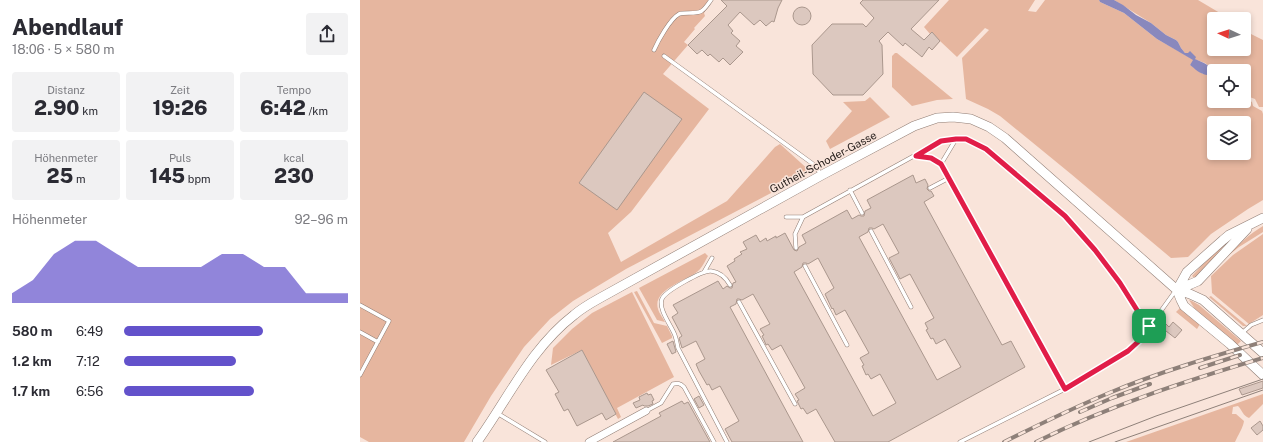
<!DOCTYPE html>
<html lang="de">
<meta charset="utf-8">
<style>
:root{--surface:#fff;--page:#f2f2f3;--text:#2b2b33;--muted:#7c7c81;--accent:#6352cb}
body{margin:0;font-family:"Public Sans",sans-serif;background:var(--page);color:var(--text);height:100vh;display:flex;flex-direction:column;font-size:15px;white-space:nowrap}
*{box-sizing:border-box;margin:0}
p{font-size:13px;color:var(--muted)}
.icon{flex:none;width:22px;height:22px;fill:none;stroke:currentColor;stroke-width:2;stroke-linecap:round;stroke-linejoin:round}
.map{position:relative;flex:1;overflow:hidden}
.side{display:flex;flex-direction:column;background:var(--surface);width:360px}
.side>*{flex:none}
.needle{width:26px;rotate:274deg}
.tools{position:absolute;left:847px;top:12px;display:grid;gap:8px}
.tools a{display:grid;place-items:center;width:44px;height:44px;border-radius:4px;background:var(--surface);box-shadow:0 2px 6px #0003;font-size:20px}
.pin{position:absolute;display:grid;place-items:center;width:34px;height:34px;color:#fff;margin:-17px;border-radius:8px;box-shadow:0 2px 6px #0006}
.round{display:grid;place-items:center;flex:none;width:42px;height:42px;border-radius:4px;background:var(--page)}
.head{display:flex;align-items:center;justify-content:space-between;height:68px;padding:0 12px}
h1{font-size:22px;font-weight:800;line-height:30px}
.metrics{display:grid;grid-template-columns:repeat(3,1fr);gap:6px;height:68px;padding:4px 12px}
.metrics div{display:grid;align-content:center;border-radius:4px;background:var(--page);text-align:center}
.metrics b{font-size:20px;font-weight:800}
.metrics small{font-size:11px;font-weight:400}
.metrics p{font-size:11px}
.chart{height:112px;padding:8px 12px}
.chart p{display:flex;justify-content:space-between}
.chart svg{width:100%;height:72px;margin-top:4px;fill:var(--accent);opacity:.7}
ul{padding:0 12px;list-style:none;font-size:13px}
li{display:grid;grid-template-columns:64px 48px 1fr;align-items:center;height:30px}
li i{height:10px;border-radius:5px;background:var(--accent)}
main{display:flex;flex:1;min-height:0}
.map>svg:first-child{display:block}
</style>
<main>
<section class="side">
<div class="head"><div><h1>Abendlauf</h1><p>18:06 · 5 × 580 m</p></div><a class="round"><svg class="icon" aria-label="share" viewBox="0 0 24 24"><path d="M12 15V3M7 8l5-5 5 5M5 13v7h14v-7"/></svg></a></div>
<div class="metrics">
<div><p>Distanz</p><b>2.90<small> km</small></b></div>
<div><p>Zeit</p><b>19:26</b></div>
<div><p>Tempo</p><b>6:42<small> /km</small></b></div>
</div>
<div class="metrics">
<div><p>Höhenmeter</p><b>25<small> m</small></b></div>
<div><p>Puls</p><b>145<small> bpm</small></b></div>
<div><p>kcal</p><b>230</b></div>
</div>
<div class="chart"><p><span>Höhenmeter</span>92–96 m</p>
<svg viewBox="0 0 160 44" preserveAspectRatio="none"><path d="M0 44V38L10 30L20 14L30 6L40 6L50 14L60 22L70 22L80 22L90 22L100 14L110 14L120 22L130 22L140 38L150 38L160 38V44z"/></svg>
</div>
<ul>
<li><b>580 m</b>6:49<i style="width:62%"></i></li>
<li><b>1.2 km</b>7:12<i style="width:50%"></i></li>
<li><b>1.7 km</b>6:56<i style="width:58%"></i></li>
</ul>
</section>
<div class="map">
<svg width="903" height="442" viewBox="0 0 903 442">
<rect width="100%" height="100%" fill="#f9e4da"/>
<!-- green -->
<path fill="#e6b69f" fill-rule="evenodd" d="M0,0H352L344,13L345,16L334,28L335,29L324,42L328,45L303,74L349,109L271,212L248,233L261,262L367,201L415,147L420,144L451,172L266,269L213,301L190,319L164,347L131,396L104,442H9L0,437Z
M589,0H675L668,11L676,12L685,0H739L740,2L764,13L797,39L834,60L830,65L843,74H849V66L845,63L834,59L828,53H825L821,48L818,42L816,40L806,35L791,23L754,0H838L870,19H854V49H884L885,27L889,33L903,40V107H899L895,99L884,95V71H854V101H884V97L892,102L893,106L902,111L903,114V200L888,209L851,234L828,257L811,258L711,174L640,116L628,109L606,99L602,58L629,30L625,28L597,57L580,41L572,50L563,41L570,34L564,27ZM854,123H884V153H854Z
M535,53H537L593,99L577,100L552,106L532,87V56Z
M510,97L530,117L470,149L466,141L492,111L483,102L505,101Z
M903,226V232L879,247L864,259C877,246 888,235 903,226Z
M903,234V315L889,324L852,293L851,276L873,255Z
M870,240V242L836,279L832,276L850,257Z
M345,253L348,256C345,261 342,268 338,271C327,281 292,289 298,309C299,313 303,318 305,322L297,320L279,288Z
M277,291L294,323L307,326L312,336V338L302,343L274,292Z
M272,292L314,377L257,408L261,417L258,419L222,350L191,365L193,348L212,329L232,313Z
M851,296L852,297L887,326H883L849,297Z
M829,300L832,301L839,305L881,341L877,345L835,309Z
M820,308L840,324L837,329L816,312Z
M903,394V404L889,418C883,416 882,410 878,406L873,407L872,414H876L884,421C883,428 878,435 875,442H766Z"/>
<!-- water -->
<path fill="#8988bd" d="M739,0H754L763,5L776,15L791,23L806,35L816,40L818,42L821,48L825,53H828L830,51L836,57L835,59L844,63L849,66V74L847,75C840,74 835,69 830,65L833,60L797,39L764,13L740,2Z"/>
<!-- building -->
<path fill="#dcc8bf" stroke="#aa978d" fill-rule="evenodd" d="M361,0H422L418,8L414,22L412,21L406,26L400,20L394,25L380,12L368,25L373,31L371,33L380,41L376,46L383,52L370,65L363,58L359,62L350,54L348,56L342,50L337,54L328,45L367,6Z
M503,0H579L551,29L564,40L572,32L580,41L572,50L569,47L562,57L545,43L543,46L528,32L519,41L522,45L523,74L503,95H473L453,74L452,45L472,24H503L506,27L514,18L500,3Z
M433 16a9 9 0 1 1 18 0a9 9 0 1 1-18 0Z
M284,92L322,119L257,210L219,183Z
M553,175L556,183L565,179L568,185L567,189L569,191H571L574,196L564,202L642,345L651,341L665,367L528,442H475L456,409L447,414L443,408L441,409L437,401L439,400L435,394L445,388L421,345L412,350L408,344L406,345L404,340L402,336L404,335L400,329L410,324L393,294L382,300L379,299H377L376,304L370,307L443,442H372L365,429L379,421L360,386L352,390L349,384L347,385L339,371L336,364L345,359L336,341L322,348L319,338L322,336L312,317L318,313L313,305L358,281L363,289L367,286L370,288H372L373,283L376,282L367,266L375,261L374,259L382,254L380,252L387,249L383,242L396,235L400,242L406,238L407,241L416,236V238L425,233L434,250L437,251L439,247L446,243L442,235L487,210L492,219L499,215L501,216H504L505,211L511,208L507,200ZM523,224L539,253L529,258L537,273L540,279L550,274L574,318L565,323L568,329L566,330L571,339L573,338L576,344L585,339L601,367L577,380L499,237L508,232L509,228H512L514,229ZM458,258L474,288L465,294L472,309L473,308L476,315L485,310L509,353L500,358L504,365L502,366L506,375L508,374L511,379L520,374L536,403L513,416L434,272L442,267L443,263H446L448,264Z
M802,320L809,327L813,322L822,330L815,338L806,331L803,336L795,329Z
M313,341L316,352L312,354L307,344Z
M222,350L256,414L246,420L242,413L217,426L208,409L204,411L195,394L199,392L186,370Z
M903,381V388L882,395L879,389Z
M287,393L288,395L291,394L294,400L292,401L293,404L288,406H284L283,405L276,408L273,403L280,400L279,397Z
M339,396L344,405L339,408L334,399Z
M322,401L324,404L328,402L350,442H253L301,416L299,413Z
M900,421L903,426V430L897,435L891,428Z"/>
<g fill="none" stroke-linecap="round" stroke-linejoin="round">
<defs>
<path id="service" d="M294,50C298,41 310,19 319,14C322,13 326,13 329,13C343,13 343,11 351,0
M304,56L453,164L461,174
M556,156L571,158L581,164
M570,188L589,178
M490,190L502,213
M426,217H443L581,141L596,139
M511,231L551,307
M436,248L435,234L443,217
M445,266L487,345
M344,272L352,258
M379,302L435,404
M0,305L29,321L0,375
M0,332L18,342
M882,333L891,325L903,320
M705,389L581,164L596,139H606L626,149L705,216L735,250L761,283L782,318L789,326
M286,411L301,403L313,384C318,383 320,383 324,387L354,442
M137,413L185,442
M367,442L318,348C317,343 316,337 314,333C310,324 298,308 302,299C305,291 343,270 351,271C360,272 366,278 370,285
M600,442L705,389L769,351L780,340L816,290"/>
<path id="minor" d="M229,442L286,411"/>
<path id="tertiary" d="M817,290L821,300L824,306L870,344L903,375
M817,290L827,272L863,240L869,235L903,218
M817,290L838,281L887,229
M117,442C148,399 171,348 214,315C222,308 231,303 240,298L462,175L554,126L577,118L593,117L611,119L629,127L645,138L817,290L830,294L843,300L903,353"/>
</defs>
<!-- service casing -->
<use href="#service" stroke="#907d74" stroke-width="4.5"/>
<!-- minor casing -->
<use href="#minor" stroke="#907d74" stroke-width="8"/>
<!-- tertiary casing -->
<use href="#tertiary" stroke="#907d74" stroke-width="10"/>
<!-- service -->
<use href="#service" stroke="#fff" stroke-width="3.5"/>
<!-- minor -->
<use href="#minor" stroke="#fff" stroke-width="7"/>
<!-- tertiary -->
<use href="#tertiary" stroke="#fff" stroke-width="9"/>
<!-- tram -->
<path stroke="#8e8079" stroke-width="1" d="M729,442L796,416L903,379
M755,442L903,390"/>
<defs>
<path id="rail" d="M840,368L880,355
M720,412L752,398L790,384
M644,442C678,425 713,408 749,393C799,372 851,357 903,342
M676,442C748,406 826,381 903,358"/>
</defs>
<!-- rail casing -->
<use href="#rail" stroke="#8e8079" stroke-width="4"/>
<!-- rail -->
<use href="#rail" stroke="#f9e4da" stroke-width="2.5" stroke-dasharray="8" stroke-linecap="butt"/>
</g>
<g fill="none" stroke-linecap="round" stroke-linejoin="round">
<defs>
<path id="route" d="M596,139H606L626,149L705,216L735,250L760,283L782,318L789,326L780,340L768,351L705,389L581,164L571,158L556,156L581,141Z"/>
</defs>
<!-- route casing -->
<use href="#route" stroke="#fff" stroke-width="8"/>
<!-- route -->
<use href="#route" stroke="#e11d48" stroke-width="5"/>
</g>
<g text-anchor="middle" stroke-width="3" stroke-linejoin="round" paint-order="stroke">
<!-- street labels -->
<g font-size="11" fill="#28201d" stroke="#f9e4da">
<text transform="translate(463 162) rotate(-28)" y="4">Gutheil-Schoder-Gasse</text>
</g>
</g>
</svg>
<div class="tools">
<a><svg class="needle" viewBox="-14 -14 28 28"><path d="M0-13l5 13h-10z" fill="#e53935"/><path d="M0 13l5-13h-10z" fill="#7c7c81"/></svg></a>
<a><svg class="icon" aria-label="locate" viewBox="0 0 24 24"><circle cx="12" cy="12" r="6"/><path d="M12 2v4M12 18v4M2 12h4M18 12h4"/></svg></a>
<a><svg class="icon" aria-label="layers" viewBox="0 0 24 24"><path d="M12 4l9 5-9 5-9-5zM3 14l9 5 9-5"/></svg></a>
</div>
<div class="pin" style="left:789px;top:326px;background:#1e9e55"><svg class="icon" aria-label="arrive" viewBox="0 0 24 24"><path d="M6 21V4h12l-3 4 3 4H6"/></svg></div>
</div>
</main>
